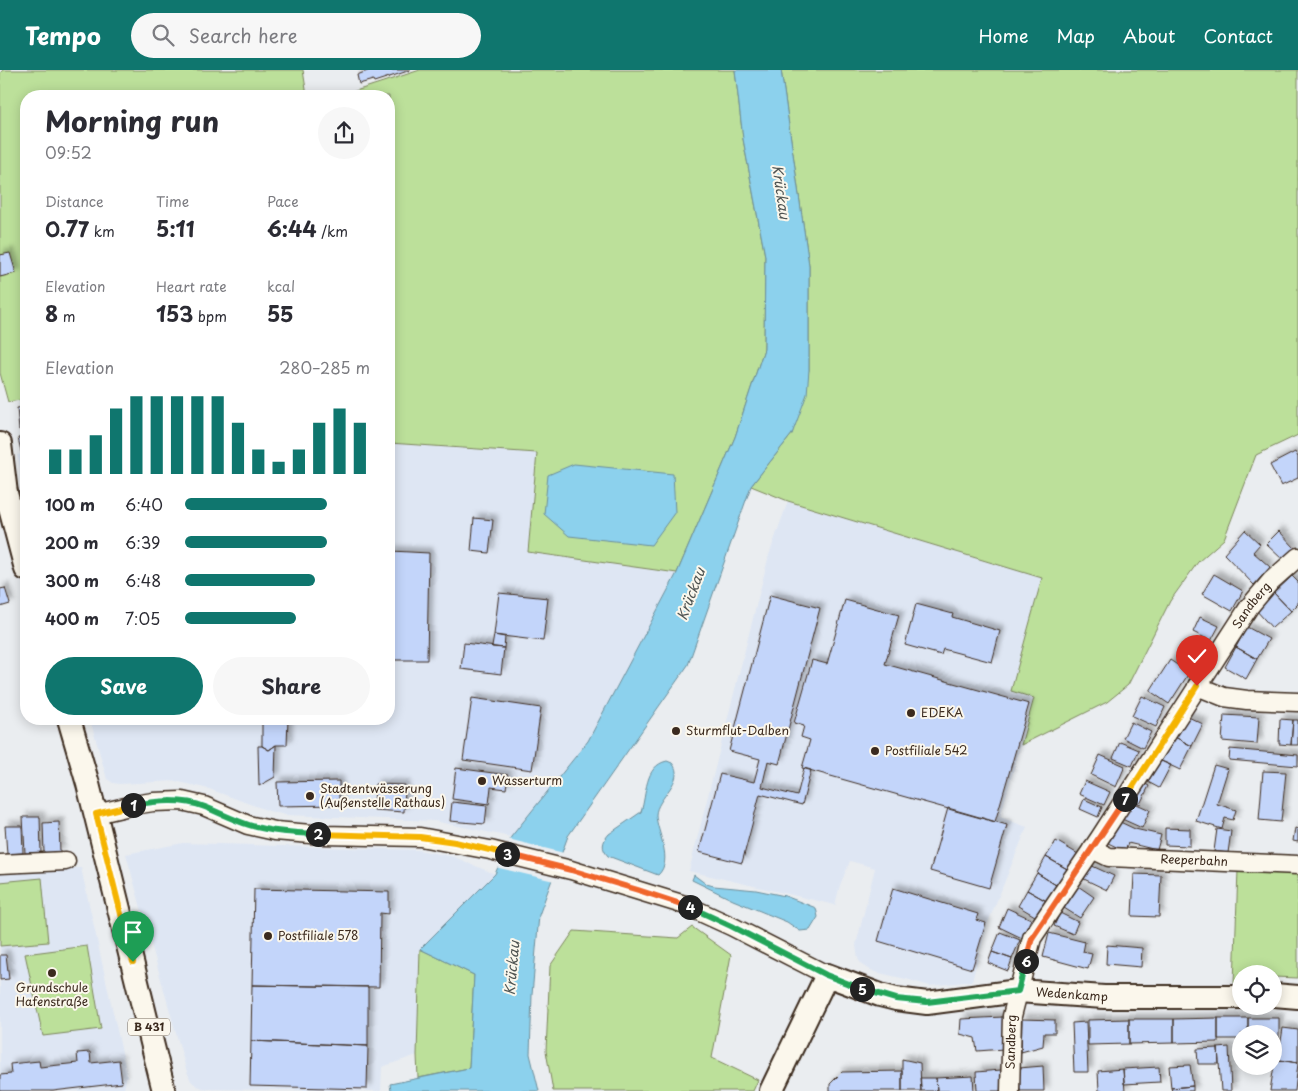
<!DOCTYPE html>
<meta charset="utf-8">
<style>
:root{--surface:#fff;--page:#f7f7f7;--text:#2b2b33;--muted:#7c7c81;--accent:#0f766e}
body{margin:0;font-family:"Playpen Sans",sans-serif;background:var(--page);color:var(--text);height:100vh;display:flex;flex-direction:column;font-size:19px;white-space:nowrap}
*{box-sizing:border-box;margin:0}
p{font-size:16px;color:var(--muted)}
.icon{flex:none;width:28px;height:28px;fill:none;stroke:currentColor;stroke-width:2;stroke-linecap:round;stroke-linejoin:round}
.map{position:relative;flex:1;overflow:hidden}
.drawer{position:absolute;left:20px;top:20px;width:375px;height:635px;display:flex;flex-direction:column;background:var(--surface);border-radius:20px;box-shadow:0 2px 12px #0003}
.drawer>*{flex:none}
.controls{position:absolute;left:1232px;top:895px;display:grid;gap:10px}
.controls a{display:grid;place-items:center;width:50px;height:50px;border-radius:50%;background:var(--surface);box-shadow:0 2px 12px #0003;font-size:25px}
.pin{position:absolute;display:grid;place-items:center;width:42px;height:42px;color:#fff;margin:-51px -21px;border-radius:50% 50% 50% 0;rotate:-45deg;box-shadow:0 0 5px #0007}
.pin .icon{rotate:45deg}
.km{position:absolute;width:25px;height:25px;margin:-12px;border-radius:50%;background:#222;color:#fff;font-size:14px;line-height:25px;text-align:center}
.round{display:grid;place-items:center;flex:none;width:52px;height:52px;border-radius:26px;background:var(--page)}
.overview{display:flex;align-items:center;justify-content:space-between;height:85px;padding:0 25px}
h1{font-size:28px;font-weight:700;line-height:38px}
.stats{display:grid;grid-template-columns:repeat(3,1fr);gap:8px;height:85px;padding:5px 25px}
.stats div{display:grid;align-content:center}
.stats b{font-size:21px;font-weight:700}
.stats small{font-size:14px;font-weight:400}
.stats p{font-size:14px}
.chart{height:140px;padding:10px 25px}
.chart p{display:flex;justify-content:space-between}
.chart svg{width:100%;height:90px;margin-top:5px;stroke:var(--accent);stroke-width:6}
.cta{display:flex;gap:10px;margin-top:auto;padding:10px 25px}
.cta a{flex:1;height:58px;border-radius:30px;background:var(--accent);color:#fff;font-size:20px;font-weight:700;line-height:58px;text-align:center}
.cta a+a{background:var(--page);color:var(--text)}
ul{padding:0 25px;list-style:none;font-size:16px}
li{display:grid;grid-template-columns:80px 60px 1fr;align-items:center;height:38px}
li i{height:12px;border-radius:6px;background:var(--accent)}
header{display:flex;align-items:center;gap:30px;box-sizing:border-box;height:70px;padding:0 25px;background:var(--accent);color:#fff}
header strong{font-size:24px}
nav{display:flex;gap:28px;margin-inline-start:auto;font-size:18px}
.search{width:350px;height:45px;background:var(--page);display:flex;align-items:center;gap:12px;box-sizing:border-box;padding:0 18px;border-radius:28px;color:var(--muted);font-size:19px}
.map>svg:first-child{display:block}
</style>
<header>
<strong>Tempo</strong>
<div class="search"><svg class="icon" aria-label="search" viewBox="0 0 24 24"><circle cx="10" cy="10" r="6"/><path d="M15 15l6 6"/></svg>Search here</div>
<nav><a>Home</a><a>Map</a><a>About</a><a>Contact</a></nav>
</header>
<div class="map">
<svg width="1298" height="1021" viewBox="0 0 1298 1021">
<defs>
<filter id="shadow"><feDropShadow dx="4.5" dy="-4.5" stdDeviation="2.5" flood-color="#0004"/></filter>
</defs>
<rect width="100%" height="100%" fill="#eaedf0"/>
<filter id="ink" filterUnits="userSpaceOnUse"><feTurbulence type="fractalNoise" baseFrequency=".02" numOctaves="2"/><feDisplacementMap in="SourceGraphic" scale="10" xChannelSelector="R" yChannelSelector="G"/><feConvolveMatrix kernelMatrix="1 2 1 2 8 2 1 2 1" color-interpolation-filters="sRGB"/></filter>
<g filter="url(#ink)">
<!-- built -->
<path fill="#dee6f3" d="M389,373L537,383L528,482L677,503L588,671L511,767L434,751L286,745L269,741L209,719L175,711L119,714L113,713L107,709L90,649H389Z
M26,383V417L17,385Z
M788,431L1042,508L1011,621L1034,628L1000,747L1027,757L987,855L972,911L930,916L906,909L875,902L863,896L858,889L856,875L875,798L850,791L840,815L835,835L689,801L769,485Z
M183,773L418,780L454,787L495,804L420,879L417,985L382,997L381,1021L206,1019L197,1016L191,1011L186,999L126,784Z
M81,798L127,1005L124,1019L106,1021H0V801Z"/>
<!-- green -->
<path fill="#bce09a" stroke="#7c855c" d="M3,0H303L307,26H26V329L8,332L0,303V3Z
M420,0H735L743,69L765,186L764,279L735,367L677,503L528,482L537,383L389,373V26H340Z
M781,0H1298V365L1256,385L1224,469L1198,492L1170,531L1128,615L1107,632L1021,675L1034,628L1011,621L1042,508L788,431L751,416L792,364L809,300V195Z
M1238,800L1298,802V908L1274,907V904H1241V913L1234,914Z
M42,808L48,872L0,876V812Z
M692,857L731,885L712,988L758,1010L753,1021H553L546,981L550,896L574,861L678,868Z
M87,876L101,959L43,966L25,884Z
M420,879L474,905L469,998L418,1008L417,985Z"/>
<!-- water -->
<path fill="#8cd1ed" stroke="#6c8e9a" d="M735,0H781L809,195V300L807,324L792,364L751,416L688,595L568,766L539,845L532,925L530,984L539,1021H391L390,1014L469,998L474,905L420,879L495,804L511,767L588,671L677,503L735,367L764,279L765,186L743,69Z
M574,394L673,404L675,442L651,475L569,466L544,444L548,405Z
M667,691L672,693C687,710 656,728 656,745C657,763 674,790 658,805L608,786C601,778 602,772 609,764L641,742C647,724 644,696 667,691Z
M694,805L706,814L714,816L756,820L785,826L816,838L818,847L810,860L800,861L787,852L733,830L692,810Z"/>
<!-- pier -->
<path fill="#eaedf0" d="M508,769L564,783L554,811L495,797Z"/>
<!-- building -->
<path fill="#c3d5fa" stroke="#3b2a1e" filter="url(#shadow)" d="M370,0H411L374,12L373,10L359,14L357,5Z
M10,183L16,203L0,207V185Z
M26,337V360H19L17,338Z
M26,367V384L22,385L18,368Z
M1295,382L1298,387V408L1281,416L1270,395Z
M26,384V401L22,385Z
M474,448L493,450L489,483L471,481Z
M1245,460L1260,474L1253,482L1270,497L1254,515L1224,484Z
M1279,461L1295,478L1283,490L1266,474Z
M391,481L429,483L427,590H389Z
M1214,504L1243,521L1232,541L1202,524Z
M1292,506L1298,512V534L1291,541L1274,523Z
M5,518L10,534L0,537V519Z
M499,523L548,528L543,571L494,565Z
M1274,523L1291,541L1272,558L1256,540Z
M770,525L820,538L779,694L768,691L762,717L797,726L804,698L811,700L802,735L760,724L742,793L699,782L720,704L754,712L760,689L729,681Z
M845,530L899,545L885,594L1029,634L995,752L802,698L810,670L801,667L804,656L794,653L812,590L827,594Z
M916,534L953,544L952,547L1000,561L992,592L943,579L941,585L905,575Z
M1200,547L1219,556L1211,571L1193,562Z
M1247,557L1269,569L1257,589L1236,577Z
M494,565L505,567L504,578L492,577Z
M464,573L504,578L501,604L461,599Z
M1194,573L1204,580L1192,597L1182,590Z
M1236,577L1257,589L1246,609L1225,597Z
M1170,590L1189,603L1169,634L1150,621Z
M1142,626L1165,637L1156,657L1132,646Z
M472,628L541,638L532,700L463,690Z
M1182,644L1203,654L1192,676L1171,665Z
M1224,645L1259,647L1257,674L1222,671Z
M262,649H288L287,675H276L269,680L262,676Z
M1280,649L1293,650L1291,675L1279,674Z
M1293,650H1298V675H1291Z
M1131,652L1151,662L1143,678L1123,668Z
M1171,665L1192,676L1180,700L1159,690Z
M1120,672L1139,680L1132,696L1113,688Z
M276,675L275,707L259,716L258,676H262L269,680Z
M1230,679L1298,685V696L1229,690Z
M1100,685L1125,696L1116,717L1091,705Z
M1159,690L1171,695L1159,718L1148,712Z
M1214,695L1228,699L1217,734L1236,740L1233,750L1225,748L1222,759L1196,751Z
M456,698L508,705L506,719L491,717L489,734L452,729Z
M1263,701L1286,702L1281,752L1259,750Z
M339,711V735L278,736L277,712Z
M1085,711L1110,722L1104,735L1079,724Z
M1140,711L1149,716L1140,734L1131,729Z
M375,714L405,715L404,742L374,740Z
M1084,729L1102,737L1098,747L1080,739Z
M1130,731L1150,740L1142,758L1122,749Z
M452,732L487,736L485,754L450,751Z
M948,738L1007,755L989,818L930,801Z
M23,747H40L41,783H25Z
M1118,751L1135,759L1161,765L1157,780L1128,773L1125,781L1108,773Z
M59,752L60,782L44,783L43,753Z
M5,756H22L23,783L7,784Z
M1165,758L1190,759V776L1165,775Z
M1295,758L1298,759V772L1293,771Z
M1217,759L1231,761L1228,783L1214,781Z
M1056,771L1078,784L1069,800L1046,787Z
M1046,787L1069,800L1059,817L1037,803Z
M1090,795L1114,806L1107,820L1084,809Z
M1037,803L1059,817L1050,833L1027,820Z
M1134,804L1161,805L1159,847L1132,846Z
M1078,816L1094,827L1080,848L1064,838Z
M893,818L978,844L976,850L986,853L972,899L878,871Z
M254,819L389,822V844L380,843L379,917L252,915Z
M1027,820L1050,833L1040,849L1018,836Z
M1007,838L1031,849L1022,868L999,857Z
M1060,843L1078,852L1073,864L1054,856Z
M1000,862L1020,870L1012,889L992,882Z
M1049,863L1085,872L1083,882L1092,884L1088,899L1043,887Z
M1107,875L1142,878L1141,897L1106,894Z
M992,882L1012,889L1008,901L988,893Z
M0,885H6L9,909L0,910Z
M252,915L368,917V976L251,971Z
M1003,947L1004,979L977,981L975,968L960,964L961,949Z
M1218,948V972L1174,973V949Z
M1218,948H1248V964H1241V969H1218Z
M1248,948H1279V969H1274V964H1248Z
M1022,949L1055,950V963H1044L1043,976L1021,982Z
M1129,949V974L1088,975V950Z
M1129,949H1174V973L1129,974Z
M1086,952L1088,1002H1074L1072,953Z
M1283,958L1298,960V993L1278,990Z
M251,971L368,976L367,1019L250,1016Z
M1229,977L1231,1021H1221L1218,978Z
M1218,978L1219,994H1198L1197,979Z
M90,982L91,993L119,990L122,1013L53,1021H0V1005L11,1004L10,994L39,991L40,997L78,993L77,983Z
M902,989L920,993L921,1021H902Z
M1275,989L1298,993L1295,1021H1270Z
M1190,995L1193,1016L1171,1018L1169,996Z
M1043,996L1044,1021H1020L1019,998Z
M1159,997L1160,1012L1124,1014L1123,999Z
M1123,999L1125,1021H1099L1098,1001Z
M1001,1000L1002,1021H977L976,1002Z
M902,1001V1021H830V1014L842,1002Z
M973,1006L974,1021H937L936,1008Z
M920,1008H936L937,1021H921Z
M1193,1016V1021H1172L1171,1018Z"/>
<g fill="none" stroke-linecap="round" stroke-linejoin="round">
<defs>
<g id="minor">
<path d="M1197,616L1224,627L1247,630L1298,632"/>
<path d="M96,744L134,735L153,732L182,731L204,736L248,755L275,761L323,765L420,767L490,780L571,800L685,835L731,856L827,905"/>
<path id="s1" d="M1092,779L1109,787L1298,795"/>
<path d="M0,794L66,791"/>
<path id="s2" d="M1010,1021L1012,946L1032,868L1099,769L1249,537L1271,511L1298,487"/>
</g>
<g id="major">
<path d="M0,374L6,423"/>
<path d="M0,410L6,423L26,499"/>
<path d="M69,649L88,714L164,1021"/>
<path d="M1274,925L1298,927"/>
<path id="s3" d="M771,1021L827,905L880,925L896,929L927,933L1018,921L1104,927H1241"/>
</g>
</defs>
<!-- minor casing -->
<use href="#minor" stroke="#3b2a1e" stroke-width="21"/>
<!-- major casing -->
<use href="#major" stroke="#3b2a1e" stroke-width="26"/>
<!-- minor -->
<use href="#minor" stroke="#fbf7ec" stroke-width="18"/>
<!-- major -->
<use href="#major" stroke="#fbf7ec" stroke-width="22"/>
</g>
</g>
<g fill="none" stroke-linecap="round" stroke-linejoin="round" filter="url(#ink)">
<defs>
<path id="split-1" d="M133,892L96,744L133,735"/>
<path id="split-2" d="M133,735C157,731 182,728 205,737C220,743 234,750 249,755C271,762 294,763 318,764"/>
<path id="split-3" d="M318,764L420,767L455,772L507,784"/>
<path id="split-4" d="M507,784L571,800L638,820L690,837"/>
<path id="split-5" d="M690,837L731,856L826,905L862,919"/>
<path id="split-6" d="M862,919L896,929L927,932L1018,921L1026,891"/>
<path id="split-7" d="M1026,891L1032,868L1125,729"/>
<path id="split-8" d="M1125,729L1197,616"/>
</defs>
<!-- split-1 casing -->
<use href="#split-1" stroke="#fff" stroke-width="10"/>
<!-- split-2 casing -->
<use href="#split-2" stroke="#fff" stroke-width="10"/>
<!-- split-3 casing -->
<use href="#split-3" stroke="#fff" stroke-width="10"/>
<!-- split-4 casing -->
<use href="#split-4" stroke="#fff" stroke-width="10"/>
<!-- split-5 casing -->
<use href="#split-5" stroke="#fff" stroke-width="10"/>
<!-- split-6 casing -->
<use href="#split-6" stroke="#fff" stroke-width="10"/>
<!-- split-7 casing -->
<use href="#split-7" stroke="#fff" stroke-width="10"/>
<!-- split-8 casing -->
<use href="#split-8" stroke="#fff" stroke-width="10"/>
<!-- split-1 -->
<use href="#split-1" stroke="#f5b400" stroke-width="6"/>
<!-- split-2 -->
<use href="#split-2" stroke="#22a559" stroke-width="6"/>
<!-- split-3 -->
<use href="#split-3" stroke="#f5b400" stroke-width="6"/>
<!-- split-4 -->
<use href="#split-4" stroke="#f0652b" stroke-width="6"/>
<!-- split-5 -->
<use href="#split-5" stroke="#22a559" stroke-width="6"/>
<!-- split-6 -->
<use href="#split-6" stroke="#22a559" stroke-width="6"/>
<!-- split-7 -->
<use href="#split-7" stroke="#f0652b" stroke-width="6"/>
<!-- split-8 -->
<use href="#split-8" stroke="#f5b400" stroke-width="6"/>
</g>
<!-- markers -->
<g fill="#3b2a1e" stroke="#fbf7ec" stroke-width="2">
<circle cx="911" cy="643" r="5"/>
<circle cx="676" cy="661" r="5"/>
<circle cx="875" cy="681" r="5"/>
<circle cx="482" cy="711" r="5"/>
<circle cx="310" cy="726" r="5"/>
<circle cx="268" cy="866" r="5"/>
<circle cx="52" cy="903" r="5"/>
</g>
<g text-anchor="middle" stroke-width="4" stroke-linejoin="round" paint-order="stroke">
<!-- shield labels -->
<rect fill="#fbf7ec" stroke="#75685c" stroke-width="1" x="128" y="948.5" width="42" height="17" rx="4"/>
<g font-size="11" font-weight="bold" fill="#3b2a1e">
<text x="149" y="961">B 431</text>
</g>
<!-- street labels -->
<g font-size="12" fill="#3b2a1e" stroke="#fbf7ec">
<text dy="4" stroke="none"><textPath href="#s2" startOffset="554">Sandberg</textPath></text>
<text dy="4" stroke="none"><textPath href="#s1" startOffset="104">Reeperbahn</textPath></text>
<text dy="4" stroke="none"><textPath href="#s3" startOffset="379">Wedenkamp</textPath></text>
<text dy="4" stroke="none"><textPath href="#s2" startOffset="49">Sandberg</textPath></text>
</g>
<!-- poi labels -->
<g font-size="12" fill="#3b2a1e" stroke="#fbf7ec" text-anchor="start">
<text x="921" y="647">EDEKA</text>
<text x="686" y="665">Sturmflut-Dalben</text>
<text x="885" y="685">Postfiliale 542</text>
<text x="492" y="715">Wasserturm</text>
<text x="320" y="723">Stadtentwässerung<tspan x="320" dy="14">(Außenstelle Rathaus)</tspan></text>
<text x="278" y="870">Postfiliale 578</text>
<text x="52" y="922" text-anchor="middle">Grundschule<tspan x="52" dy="14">Hafenstraße</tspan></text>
</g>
<!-- water labels -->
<g font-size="14" font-style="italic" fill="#4f5452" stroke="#fbf7ec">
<text transform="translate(781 122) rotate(82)" y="5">Krückau</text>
<text transform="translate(691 524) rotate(-69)" y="5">Krückau</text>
<text transform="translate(512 898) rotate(-85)" y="5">Krückau</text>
</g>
</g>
</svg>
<div class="controls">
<a><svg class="icon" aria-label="locate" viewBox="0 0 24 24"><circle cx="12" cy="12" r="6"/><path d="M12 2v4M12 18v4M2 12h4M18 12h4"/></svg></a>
<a><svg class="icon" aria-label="layers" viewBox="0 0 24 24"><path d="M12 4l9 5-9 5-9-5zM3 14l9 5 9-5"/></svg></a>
</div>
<div class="pin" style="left:133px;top:892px;background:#1e9e55"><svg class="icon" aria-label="arrive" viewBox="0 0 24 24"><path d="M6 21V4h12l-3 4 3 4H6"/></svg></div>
<div class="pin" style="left:1197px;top:616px;background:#d93025"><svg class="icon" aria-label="check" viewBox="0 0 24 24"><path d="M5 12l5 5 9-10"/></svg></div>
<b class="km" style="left:133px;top:735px">1</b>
<b class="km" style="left:318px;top:764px">2</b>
<b class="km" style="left:507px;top:784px">3</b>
<b class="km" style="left:690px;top:837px">4</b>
<b class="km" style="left:862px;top:919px">5</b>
<b class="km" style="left:1026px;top:891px">6</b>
<b class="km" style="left:1125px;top:729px">7</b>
<section class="drawer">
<div class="overview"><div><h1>Morning run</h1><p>09:52</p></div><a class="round"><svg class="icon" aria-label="share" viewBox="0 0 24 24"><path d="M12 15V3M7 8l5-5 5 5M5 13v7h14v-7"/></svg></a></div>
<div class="stats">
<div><p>Distance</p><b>0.77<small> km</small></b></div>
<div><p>Time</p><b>5:11</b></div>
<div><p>Pace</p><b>6:44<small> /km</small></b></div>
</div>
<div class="stats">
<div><p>Elevation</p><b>8<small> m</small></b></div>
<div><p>Heart rate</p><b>153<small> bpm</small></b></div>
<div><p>kcal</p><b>55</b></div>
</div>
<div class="chart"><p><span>Elevation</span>280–285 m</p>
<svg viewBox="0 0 160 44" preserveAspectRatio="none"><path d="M5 44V32M15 44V32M25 44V25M35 44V12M45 44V6M55 44V6M65 44V6M75 44V6M85 44V6M95 44V19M105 44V32M115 44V38M125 44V32M135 44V19M145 44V12M155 44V19"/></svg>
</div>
<ul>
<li><b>100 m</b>6:40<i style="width:77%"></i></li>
<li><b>200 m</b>6:39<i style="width:77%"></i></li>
<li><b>300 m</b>6:48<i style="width:70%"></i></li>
<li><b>400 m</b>7:05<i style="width:60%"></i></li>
</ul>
<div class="cta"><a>Save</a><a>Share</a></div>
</section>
</div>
